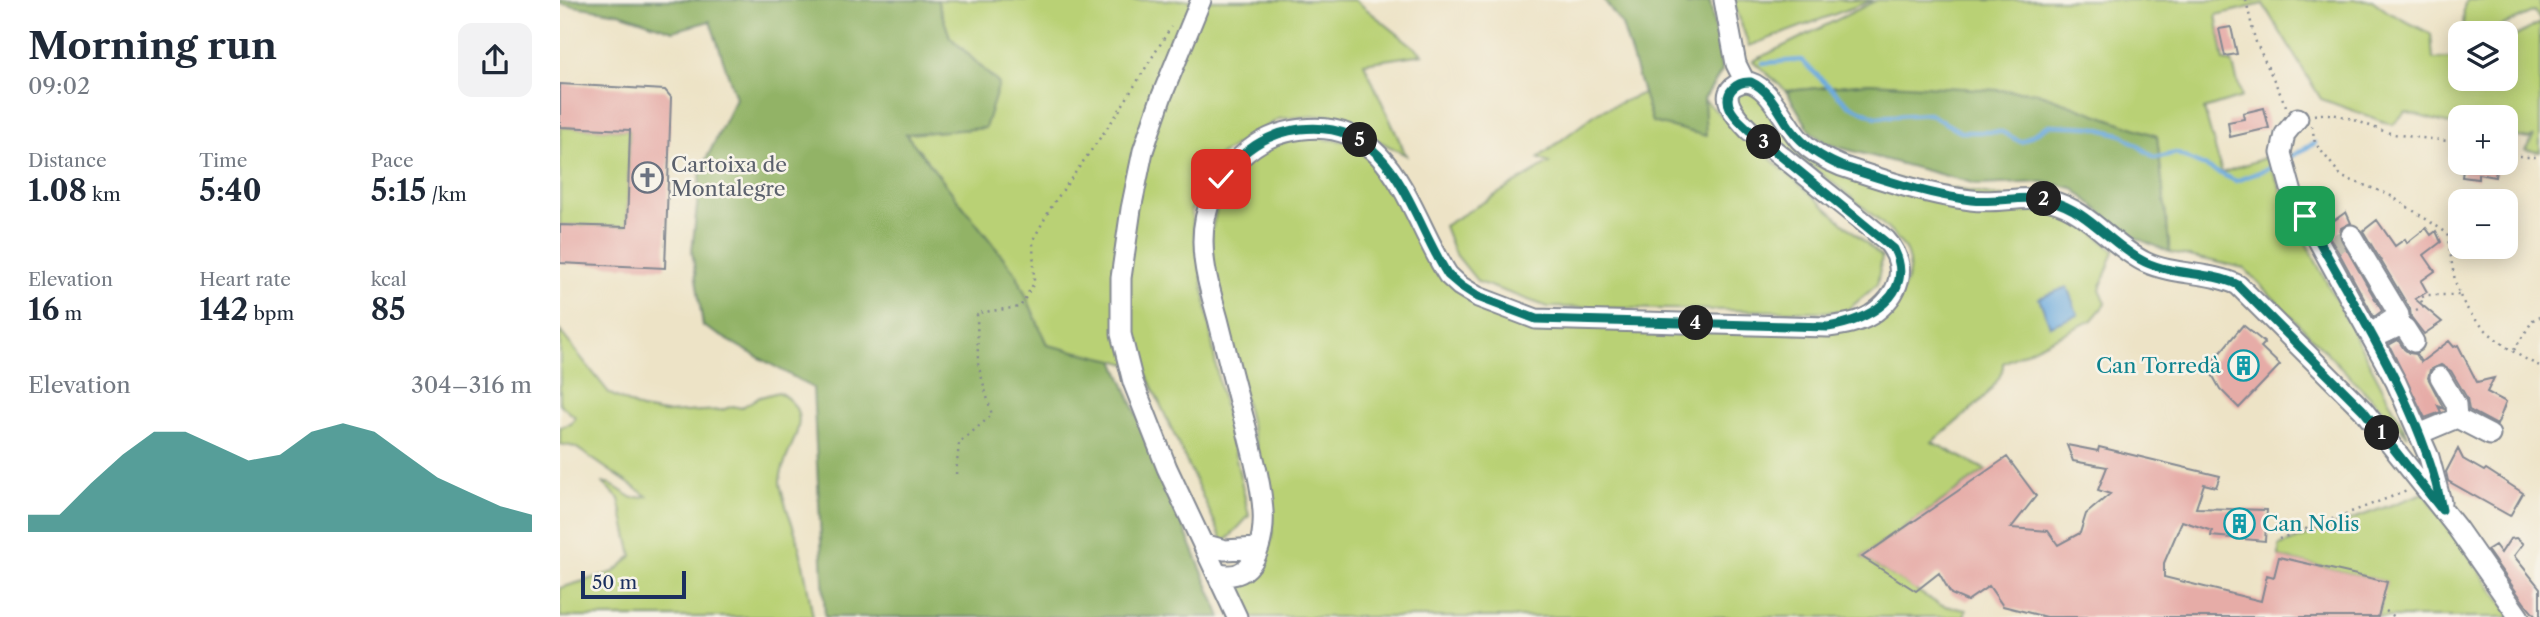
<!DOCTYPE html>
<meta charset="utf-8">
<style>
:root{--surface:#fff;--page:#f2f2f3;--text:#1f2937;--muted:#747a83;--accent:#0f766e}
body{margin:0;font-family:"Libre Caslon Text",serif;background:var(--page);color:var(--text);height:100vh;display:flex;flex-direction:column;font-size:26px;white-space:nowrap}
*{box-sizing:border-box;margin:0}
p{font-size:23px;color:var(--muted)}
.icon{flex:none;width:38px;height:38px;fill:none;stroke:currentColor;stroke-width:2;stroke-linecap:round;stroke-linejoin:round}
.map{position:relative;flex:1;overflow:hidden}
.side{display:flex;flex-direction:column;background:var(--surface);width:560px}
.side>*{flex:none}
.fabs{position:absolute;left:1888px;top:21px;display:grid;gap:14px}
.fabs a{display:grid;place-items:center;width:70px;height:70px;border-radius:14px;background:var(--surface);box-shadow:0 4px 18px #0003;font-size:35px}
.scale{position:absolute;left:21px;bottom:18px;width:105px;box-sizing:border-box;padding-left:7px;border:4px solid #1b2f5e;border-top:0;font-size:19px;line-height:24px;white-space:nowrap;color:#1b2f5e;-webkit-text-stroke:5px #f7f3e8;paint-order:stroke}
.pin{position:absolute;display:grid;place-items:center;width:60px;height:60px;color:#fff;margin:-30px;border-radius:14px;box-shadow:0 4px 10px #0006}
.km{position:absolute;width:35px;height:35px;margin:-18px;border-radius:50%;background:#222;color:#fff;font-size:19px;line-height:35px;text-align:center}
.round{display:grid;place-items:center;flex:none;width:74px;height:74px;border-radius:14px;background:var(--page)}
.overview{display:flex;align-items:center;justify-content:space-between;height:119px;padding:0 28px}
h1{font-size:38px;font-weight:700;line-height:52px}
.figures{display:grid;grid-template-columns:repeat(3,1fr);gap:10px;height:119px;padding:7px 28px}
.figures div{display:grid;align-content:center}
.figures b{font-size:30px;font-weight:700}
.figures small{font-size:19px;font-weight:400}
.figures p{font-size:19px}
.chart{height:196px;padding:14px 28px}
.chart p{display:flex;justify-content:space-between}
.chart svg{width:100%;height:126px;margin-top:7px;fill:var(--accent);opacity:.7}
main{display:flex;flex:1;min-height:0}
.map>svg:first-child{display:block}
</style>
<main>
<section class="side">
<div class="overview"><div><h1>Morning run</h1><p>09:02</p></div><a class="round"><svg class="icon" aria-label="share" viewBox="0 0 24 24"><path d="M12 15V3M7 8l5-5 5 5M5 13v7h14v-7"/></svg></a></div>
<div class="figures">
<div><p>Distance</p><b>1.08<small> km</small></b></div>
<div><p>Time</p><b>5:40</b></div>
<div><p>Pace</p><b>5:15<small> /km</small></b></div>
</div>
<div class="figures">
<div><p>Elevation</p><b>16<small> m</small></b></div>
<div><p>Heart rate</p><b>142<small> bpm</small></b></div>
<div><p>kcal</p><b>85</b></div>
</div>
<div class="chart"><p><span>Elevation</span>304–316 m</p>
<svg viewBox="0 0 160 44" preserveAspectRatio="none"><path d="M0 44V38L10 38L20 27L30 17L40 9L50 9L60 14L70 19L80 17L90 9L100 6L110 9L120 17L130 25L140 30L150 35L160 38V44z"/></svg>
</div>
</section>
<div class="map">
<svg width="1980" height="617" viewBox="0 0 1980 617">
<rect width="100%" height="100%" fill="#f7f3e8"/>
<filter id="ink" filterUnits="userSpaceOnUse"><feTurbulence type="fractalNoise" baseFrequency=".0143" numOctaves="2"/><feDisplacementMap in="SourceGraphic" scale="14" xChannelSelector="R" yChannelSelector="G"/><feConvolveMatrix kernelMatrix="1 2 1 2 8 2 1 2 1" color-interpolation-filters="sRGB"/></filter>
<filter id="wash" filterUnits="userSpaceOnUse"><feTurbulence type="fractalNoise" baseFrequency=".00686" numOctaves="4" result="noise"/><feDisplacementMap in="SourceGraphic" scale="28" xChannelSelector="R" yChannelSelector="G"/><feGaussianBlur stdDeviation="1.57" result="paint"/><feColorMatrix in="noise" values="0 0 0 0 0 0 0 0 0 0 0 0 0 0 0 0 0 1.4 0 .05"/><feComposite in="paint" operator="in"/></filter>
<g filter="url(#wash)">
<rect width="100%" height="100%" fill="#ede3c6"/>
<!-- green -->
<path fill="#b9d175" stroke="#6a806a" stroke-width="2" d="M377,0H795L863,54L804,63L846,155L769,115L719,119L658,156L631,211L658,379L689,516L664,543L584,369L554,360L487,345L457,275L346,134L424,128L439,84L390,37Z
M1173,0H1313L1189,46Z
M1317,0H1812L1828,12L1871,34L1873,59L1900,57V79H1946V41L1980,23V152L1965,150L1974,136L1969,139L1946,135V117H1900V127L1845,112L1833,125L1761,99L1703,4L1656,15L1664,61L1672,62L1682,97L1644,109L1662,173L1707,157L1734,220L1848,436L1684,268L1610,252L1597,136L1309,83L1226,91L1193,61Z
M1907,0H1980V20L1974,11L1927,33L1903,31L1904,6Z
M1180,89L1196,92L1282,170L1484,204L1523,223L1554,251L1540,289L1546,303L1532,320L1443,363C1445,388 1391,425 1372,442L1426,470L1302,557L1380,605L1406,610L1404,617H685C671,577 694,580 708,549C714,538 712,524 712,511L654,275L651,233L658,202L670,177L703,148L742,137L784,141L824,170L876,268L928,311L1255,334L1343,290C1348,277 1352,268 1347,254C1337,224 1214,140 1182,116L1175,105Z
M1083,93L1092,122L1145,135L1144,100L1322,257L1317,285L1285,312L988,307L918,282L894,252L884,226L989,163L978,158L1038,112Z
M0,127L70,130L67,227L0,225Z
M0,331L50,394L81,409L105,413L162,410L173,406L181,408L197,398L218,392C262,416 223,447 220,481C220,493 233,525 237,538C244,564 248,591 253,617H0V588L54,572L72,556L59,499L43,483H48L73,498L87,496L15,447L0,444V427L11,424L15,417L0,404Z
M1864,493L1952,617H1818L1826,582L1719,557V546Z"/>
<!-- forest -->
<path fill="#92b366" stroke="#567162" stroke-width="2" d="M0,0H377L390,37L439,84L425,128L346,134L457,275L487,345L554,360L661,617H265L253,388L143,326L132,251L141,170L176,98L150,21L113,31L59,13L0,4Z
M1044,0H1120L1128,5L1150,1L1162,71L1144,99L1146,136L1092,122L1062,25Z
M1309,83L1475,92L1597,136L1610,252L1566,234L1513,188L1483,182L1420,185L1267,144L1251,132L1226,91Z"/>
<!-- water -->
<path fill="#6caade" stroke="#446c9e" stroke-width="2" d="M1507,287L1518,315L1490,326L1479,298Z"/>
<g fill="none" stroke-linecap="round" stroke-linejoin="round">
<!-- stream -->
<path stroke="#6caade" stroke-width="4.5" d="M1203,63L1241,60L1289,105L1316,117L1369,114L1401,132H1442L1461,142L1489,125L1532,127L1563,135L1595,158L1616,153L1676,181L1715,166
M1730,157L1755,143"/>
</g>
<g id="blocks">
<!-- building -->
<path fill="#e6aca7" d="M1671,27L1677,54L1665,56L1659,29Z
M0,84L105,90L111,97L105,268L0,263V225L67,227L70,130L0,127Z
M1704,108L1709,128L1670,137L1668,122L1684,119L1683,113Z
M1904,163L1937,164L1935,177L1918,174V179L1902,177Z
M1786,212L1791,223L1781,228L1779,236L1822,311L1814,317L1765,227Z
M1817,220L1835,246L1845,239L1847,243L1866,228L1871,235L1876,231L1881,242L1864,255L1875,271L1861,281L1867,292L1855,299L1882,322L1864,334L1851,317L1850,309L1803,231Z
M1683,325L1705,343L1701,347L1720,365L1679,408L1660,389L1648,367Z
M1838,340L1844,349L1849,353L1856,354L1861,362L1889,341L1894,347L1898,345L1917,382L1934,378L1927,392L1946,402L1937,425L1909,410L1907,398L1891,371L1881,365L1870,370L1868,378L1884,409L1878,406L1881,412L1865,418L1829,345Z
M1507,445L1538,451L1539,447L1660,476L1656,487L1644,484L1636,508L1707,510L1705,541L1651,536L1652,531L1622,521L1604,563V577L1701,601L1707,575L1714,577L1719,557L1827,582L1818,617H1486L1443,606L1429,586L1407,601L1391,594L1379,573L1356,591L1302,557L1447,457L1476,496L1451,528L1488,531L1498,545L1520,533L1526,514L1550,494L1538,490L1547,467L1513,461Z
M1898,449L1903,459L1924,471L1926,469L1963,493L1950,516L1888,481L1886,472Z
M1956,538L1963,544L1954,556L1980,588V617H1976L1965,604L1927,550L1935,545L1941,553L1950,539Z"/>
</g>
</g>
<g filter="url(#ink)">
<use href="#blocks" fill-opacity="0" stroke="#848992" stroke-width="2"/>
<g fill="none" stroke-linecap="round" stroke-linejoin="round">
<!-- minor-tunnel -->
<path stroke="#c3bfb1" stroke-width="19" stroke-dasharray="19 10" stroke-linecap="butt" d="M1775,245L1791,235"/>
<defs>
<path id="minor" d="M641,0L601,98L583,151L571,209L561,278V334L573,382L607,468L677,617
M1164,0L1176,64L1185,82
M1738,118L1725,134L1721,153L1732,193L1836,382L1869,457L1881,502
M1791,235L1839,315L1810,334
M1823,334L1840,326L1845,328L1854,342
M1897,418L1930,435
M1859,434L1897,418L1896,404L1880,377
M643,544L665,550L697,548
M657,573C695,586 705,539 703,511C701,482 693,455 686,427C676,391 667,355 658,319C651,294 643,268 643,241C643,208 657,179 681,157C699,140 718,132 743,129C833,118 850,217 888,275L900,286L918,297L976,319L1268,327C1282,325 1298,323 1311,315C1340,295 1350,267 1326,240L1189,130C1178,119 1153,92 1181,83C1205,75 1226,126 1240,140C1252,152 1266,160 1281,166C1323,180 1368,195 1411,200C1438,204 1465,194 1491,201C1528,210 1552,246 1585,262C1615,276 1649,271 1678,285L1803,410L1897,528L1959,617"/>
</defs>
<!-- minor casing -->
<use href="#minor" stroke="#848992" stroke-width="23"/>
<!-- path -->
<path stroke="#848992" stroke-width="2.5" stroke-dasharray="2 5" stroke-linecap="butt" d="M1686,0L1695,40L1727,108
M1754,115C1781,109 1808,128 1834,134C1856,138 1879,139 1900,143
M1752,126L1755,143L1782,177L1828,194L1887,233C1891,252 1892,275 1899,293C1910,323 1951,354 1980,366
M1946,153L1965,157H1980
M1856,311L1864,307L1860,298L1867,295H1899
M1954,350L1973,320L1980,317
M396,474L399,443L432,415L418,364L417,313L460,307L474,283L473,240L493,204L557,114L611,27
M1719,539L1847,491
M1826,611L1835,617"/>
<!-- minor -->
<use href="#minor" stroke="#fff" stroke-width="19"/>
</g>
</g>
<g fill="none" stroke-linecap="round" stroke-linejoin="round" filter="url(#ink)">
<defs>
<path id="route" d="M661,179C680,152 707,133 740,129C834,118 849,215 888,275L901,286L918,297L976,319L1268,327C1307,321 1357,295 1334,249L1189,130C1182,123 1173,116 1170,108C1163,92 1177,81 1191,82C1211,91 1219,113 1231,129C1244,146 1262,158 1281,166C1323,179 1368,195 1411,200C1438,203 1465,194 1491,201C1528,210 1552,246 1585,262C1615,276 1649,271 1678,285L1803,410L1882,510C1864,411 1793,304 1745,216"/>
</defs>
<!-- route casing -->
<use href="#route" stroke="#fff" stroke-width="14"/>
<!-- route -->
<use href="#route" stroke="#0f766e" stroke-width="9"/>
</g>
<!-- icons -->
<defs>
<symbol id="church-ring" viewBox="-11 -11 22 22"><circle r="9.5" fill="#f7f3e8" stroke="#6b7280" stroke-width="1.5"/><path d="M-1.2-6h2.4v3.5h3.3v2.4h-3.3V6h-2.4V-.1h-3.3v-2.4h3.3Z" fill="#6b7280"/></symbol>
<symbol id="building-ring" viewBox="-11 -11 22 22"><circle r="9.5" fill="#f7f3e8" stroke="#0f9aa8" stroke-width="1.5"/><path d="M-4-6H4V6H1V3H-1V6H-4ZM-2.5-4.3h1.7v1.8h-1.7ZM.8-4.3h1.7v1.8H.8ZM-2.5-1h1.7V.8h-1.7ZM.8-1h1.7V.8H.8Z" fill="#0f9aa8"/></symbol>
</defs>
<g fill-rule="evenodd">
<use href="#church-ring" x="70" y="160" width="35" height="35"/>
<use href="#building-ring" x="1666" y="348" width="35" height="35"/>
<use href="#building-ring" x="1662" y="506" width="35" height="35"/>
</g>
<g text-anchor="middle" stroke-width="5" stroke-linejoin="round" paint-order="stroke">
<!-- worship labels -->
<g font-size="21" fill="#5b616d" stroke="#f7f3e8" text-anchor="start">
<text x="111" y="172">Cartoixa de<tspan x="111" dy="24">Montalegre</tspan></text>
</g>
<!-- culture labels -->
<g font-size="21" fill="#0d838f" stroke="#f7f3e8" text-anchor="end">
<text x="1661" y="373">Can Torredà</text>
<text x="1702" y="531" text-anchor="start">Can Nolis</text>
</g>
</g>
</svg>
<div class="fabs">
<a><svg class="icon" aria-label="layers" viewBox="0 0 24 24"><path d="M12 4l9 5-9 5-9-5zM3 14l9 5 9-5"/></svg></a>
<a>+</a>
<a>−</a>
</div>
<div class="scale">50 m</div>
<div class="pin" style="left:1745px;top:216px;background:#1e9e55"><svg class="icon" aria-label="arrive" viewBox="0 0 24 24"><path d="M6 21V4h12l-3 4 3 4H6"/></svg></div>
<div class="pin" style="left:661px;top:179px;background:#d93025"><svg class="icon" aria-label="check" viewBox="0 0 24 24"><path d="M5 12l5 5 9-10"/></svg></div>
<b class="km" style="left:1822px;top:433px">1</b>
<b class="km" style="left:1484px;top:199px">2</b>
<b class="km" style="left:1204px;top:142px">3</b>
<b class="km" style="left:1136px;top:323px">4</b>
<b class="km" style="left:800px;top:140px">5</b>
</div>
</main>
